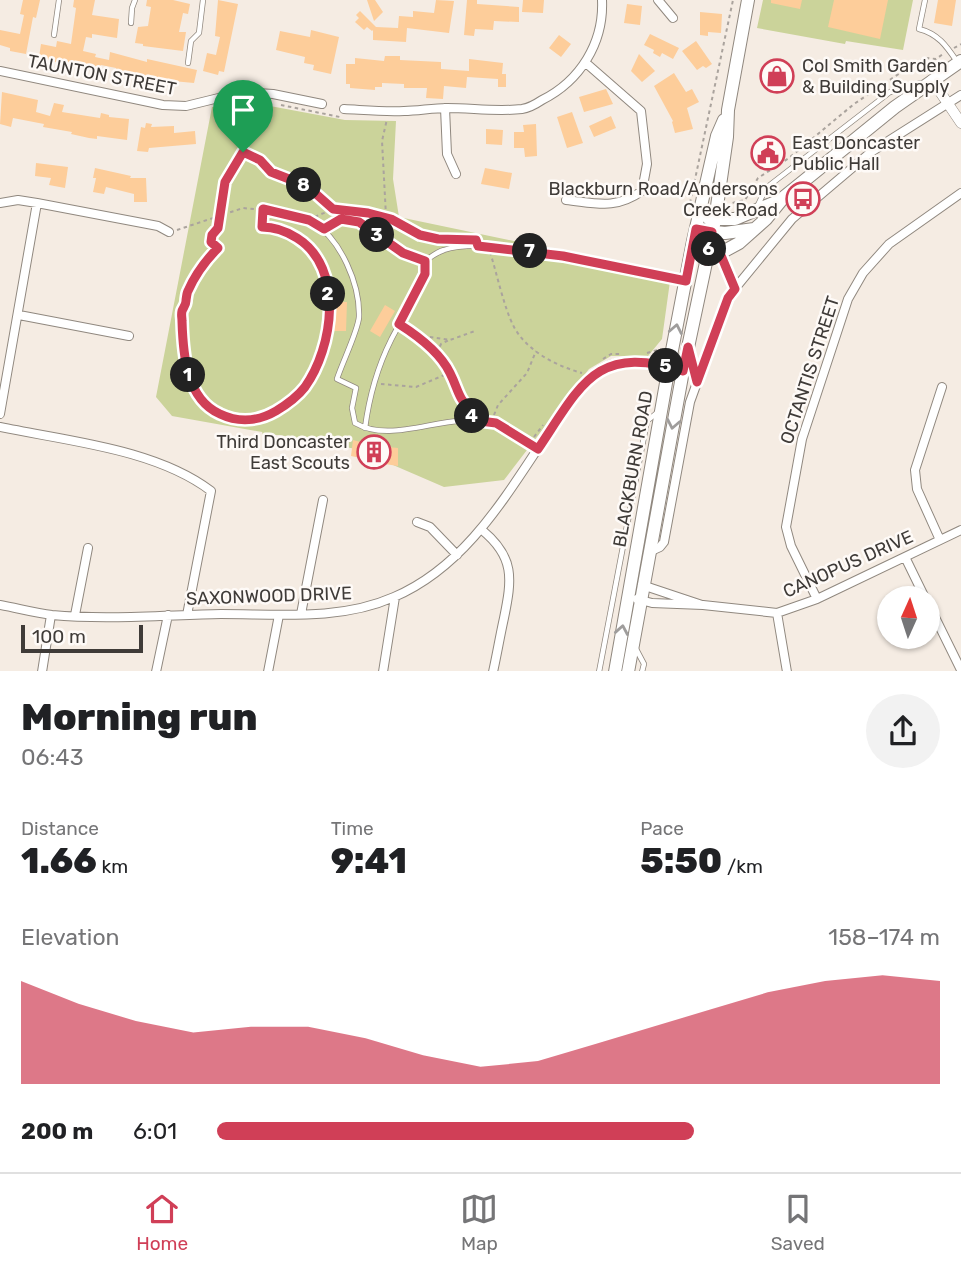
<!DOCTYPE html>
<meta charset="utf-8">
<style>
:root{--surface:#fff;--page:#f2f2f2;--text:#202124;--muted:#757577;--line:#e0e0e0;--accent:#d03f57}
body{margin:0;font-family:Rubik,sans-serif;background:var(--page);color:var(--text);height:100vh;display:flex;flex-direction:column;font-size:26px;white-space:nowrap}
*{box-sizing:border-box;margin:0}
p{font-size:23px;color:var(--muted)}
.icon{flex:none;width:38px;height:38px;fill:none;stroke:currentColor;stroke-width:2;stroke-linecap:round;stroke-linejoin:round}
.map{position:relative;height:671px;overflow:hidden}
.panel{display:flex;flex-direction:column;background:var(--surface);flex:1}
.panel>*{flex:none}
.needle{width:46px;rotate:3deg}
.fabs{position:absolute;left:877px;top:586px;display:grid;gap:14px}
.fabs a{display:grid;place-items:center;width:63px;height:63px;border-radius:50%;background:var(--surface);box-shadow:0 2px 5px #0004;font-size:35px}
.scale{position:absolute;left:21px;bottom:18px;width:122px;box-sizing:border-box;padding-left:7px;border:4px solid #3f3b38;border-top:0;font-size:19px;line-height:24px;white-space:nowrap;color:#3f3b38;-webkit-text-stroke:5px #fefaf7;paint-order:stroke}
.pin{position:absolute;display:grid;place-items:center;width:60px;height:60px;color:#fff;margin:-72px -30px;border-radius:50% 50% 50% 0;rotate:-45deg;box-shadow:0 0 7px #0007}
.pin .icon{rotate:45deg}
.km{position:absolute;width:35px;height:35px;margin:-18px;border-radius:50%;background:#222;color:#fff;font-size:19px;line-height:35px;text-align:center}
.round{display:grid;place-items:center;flex:none;width:74px;height:74px;border-radius:37px;background:var(--page)}
.summary{display:flex;align-items:center;justify-content:space-between;height:119px;padding:0 21px}
h1{font-size:38px;font-weight:800;line-height:52px}
.metrics{display:grid;grid-template-columns:repeat(3,1fr);gap:10px;height:119px;padding:7px 21px}
.metrics div{display:grid;align-content:center}
.metrics b{font-size:35px;font-weight:800}
.metrics small{font-size:19px;font-weight:400}
.metrics p{font-size:19px}
.chart{height:196px;padding:14px 21px}
.chart p{display:flex;justify-content:space-between}
.chart svg{width:100%;height:126px;margin-top:7px;fill:var(--accent);opacity:.7}
ul{padding:0 21px;list-style:none;font-size:23px}
li{display:grid;grid-template-columns:112px 84px 1fr;align-items:center;height:52px}
li i{height:18px;border-radius:9px;background:var(--accent)}
.tabs{display:flex;justify-content:space-around;align-items:center;height:98px;border-top:2px solid var(--line);background:var(--surface);font-size:19px;color:var(--muted)}
.tabs a{display:grid;justify-items:center;gap:4px}
.tabs .on{color:var(--accent)}
.map>svg:first-child{display:block}
</style>
<div class="map">
<svg width="961" height="672" viewBox="0 0 961 672">
<rect width="100%" height="100%" fill="#f5ece3"/>
<!-- green -->
<path fill="#cbd39a" d="M763,0H913L903,50L846,41L845,44L757,28Z
M254,103L345,120L396,121L393,179L399,217L671,274L662,339L648,356H611L589,369L504,480L444,487L356,449L279,435H263L262,432L172,416L156,397L212,107Z"/>
<!-- building -->
<path fill="#fdcd9a" d="M23,0H40L36,18L33,17L26,54L10,51V48L0,45V30L20,34L24,15L20,14Z
M74,0H95L92,15L119,19L117,38L92,34V38L86,37L83,51L96,54L95,57L109,60L110,52L147,62V59L197,70L194,83L162,80V82L144,79L145,75L126,71L125,75L115,73L116,68L101,65V69L63,61L54,62L39,57L41,44L56,47L57,41L71,44L76,8L73,7Z
M147,0H173L190,4L188,14L183,13L179,32H186L183,51L143,46V44L135,43L138,27L148,26L151,7L146,6Z
M218,0L238,4L224,72L219,71L218,75L203,71L207,53L216,55L220,37L215,36Z
M367,0H375L383,12L374,21Z
M436,0L454,1L449,33L407,28L406,42L373,40V30L372,31L367,27L364,30L355,22L359,18L356,15L360,11L376,27L398,28L399,16L413,17V11L434,13Z
M467,0H477V4L519,7V22L494,21L493,30L475,29L474,36L464,35Z
M523,0H544L543,13L522,12Z
M771,0H802L800,9L771,3Z
M834,0H888L880,39L828,27Z
M938,0H956L952,26L934,23Z
M627,4L642,6L640,25L624,23Z
M700,12L722,14L721,33L708,32V36L700,35Z
M311,30L339,37L331,74L313,70L314,65L304,63L305,57L276,50L280,31L310,37Z
M650,34L679,48L673,59L662,53L660,57L653,53L654,50L644,45Z
M559,35L571,44L561,57L549,48Z
M696,41L712,64L706,68L703,66L697,70L682,51Z
M639,54L655,71L642,82L631,71Z
M385,56H400V60L441,62V69L469,71V59L503,63L502,74H506V87H498V79L467,77L466,88L444,86L443,99L426,98L427,88H404V84L382,83V87H375V90L350,88V84H346V64H355V58L384,61Z
M674,73L686,92L692,89L699,102L687,108L693,129L675,133L672,122L673,121L654,86Z
M606,89L613,104L584,112L579,97Z
M2,92L38,100L36,112L50,116L54,103L64,105L62,112L100,118L101,113L109,115V117L129,119L127,140L97,136V139L89,138L71,134L72,132L43,127L44,124L13,118L11,127L0,124Z
M572,112L583,143L567,148L557,117Z
M611,116L616,128L594,137L589,126Z
M146,123L152,124L151,127L174,126V133L195,131L196,144L149,148L148,152L137,151L141,127L145,128Z
M536,124L537,156L525,157L524,148H514V132H524L523,125Z
M486,129L503,130L502,145L486,144Z
M36,163L68,167L65,188L49,185L51,178L35,176Z
M95,168L131,176L130,178H146L147,202H134V194L106,187L104,194L93,192L96,178H93Z
M485,168L512,173L509,189L481,184Z
M331,302H347L346,331H330Z
M385,305L395,311L380,337L370,331Z
M353,440L388,449V447L398,448V466L365,461V459L351,456Z"/>
<g fill="none" stroke-linecap="round" stroke-linejoin="round">
<defs>
<path id="service" d="M925,0L919,29C939,34 947,47 958,63
M131,23L132,8L135,0
M54,35L59,0
M188,63L191,41L199,33L203,0
M758,205L766,188L890,92L921,83
M313,222C341,240 360,284 359,317C358,331 342,363 337,379L356,388L352,408L355,423C395,446 447,410 495,423C509,427 524,440 537,448
M324,229L341,219L359,222L403,253L425,261C431,257 437,252 444,250C488,234 635,269 684,281
M690,358L697,380
M365,428C369,398 377,368 391,340C403,315 426,288 425,261
M635,647L644,664L642,672
M599,672L647,421L658,412"/>
<path id="minor" d="M658,0L673,18
M0,71L163,105L186,106L243,92L273,94L322,104
M445,108L447,154L456,174
M344,109C364,110 384,112 404,111C418,111 432,108 447,108C472,108 497,112 522,109C529,108 536,104 542,100C580,81 604,43 602,0
M566,200C596,203 615,210 642,191L647,164L641,111L586,63
M0,203L18,200L37,203L158,226L169,232
M19,315L129,336
M0,414L37,203
M0,427C67,441 156,449 211,491L187,615
M417,522L430,527L457,555
M482,530C515,557 512,579 504,618C500,636 497,654 493,672
M940,540L917,489L915,470L942,387
M649,552L660,547L664,542L690,402L728,297L792,219L871,152L961,95
M905,557L925,598
M642,585L702,605
M637,599L652,603L703,605L777,613L817,599L961,530
M817,599L791,546L786,527L802,439L848,299L863,273L889,244L961,193
M928,603L961,670
M0,605C17,608 35,613 52,615C106,620 167,615 221,614C278,614 340,621 394,597C469,565 509,490 553,426C567,406 582,377 605,367C629,356 659,363 683,371
M777,613L787,672
M301,614L323,500
M75,615L88,548
M42,672L51,615
M156,672L168,615
M268,672L279,615
M383,672L395,597"/>
<path id="tertiary" d="M932,80L961,123"/>
<path id="primary" d="M709,219H735L778,201
M706,231L725,233L754,229
M706,261L739,243L766,219L784,197L810,176L895,107L961,61
M615,672L669,366L693,241L717,136L724,120
M628,672L683,371L715,220L727,137L728,110L748,0"/>
</defs>
<!-- service casing -->
<use href="#service" stroke="#90887f" stroke-width="6"/>
<!-- minor casing -->
<use href="#minor" stroke="#90887f" stroke-width="10"/>
<!-- tertiary casing -->
<use href="#tertiary" stroke="#90887f" stroke-width="11"/>
<!-- primary casing -->
<use href="#primary" stroke="#90887f" stroke-width="14"/>
<!-- path -->
<path stroke="#aaa39d" stroke-width="2" stroke-dasharray="3.5 3.5" stroke-linecap="butt" d="M954,48L961,44
M281,105L340,117
M217,107L238,134L243,152L260,160L271,172L307,186L336,213
M243,152L225,182L218,228L212,235L211,241L218,248C206,260 195,275 188,291C187,292 186,300 186,301C185,305 183,308 182,311C181,315 182,317 182,322C183,354 186,399 220,414C239,423 259,421 276,411C286,405 298,396 305,387C333,348 345,268 297,238C286,231 275,227 262,227L263,210
M690,203L733,0
M728,208L732,203L745,200L758,178L789,158L854,104L915,63L927,58L936,59L943,54
M386,216L382,141L387,119
M315,217C337,205 367,209 390,219C400,223 409,231 419,235C433,240 449,239 463,240
M177,230L243,208L263,210L307,219
M490,252C497,274 504,308 514,327C527,351 556,366 582,373
M724,264L732,281
M405,328L436,354L450,373L459,398L471,411L472,415
M416,335L450,340L475,331
M437,353L441,344L449,340
M647,353L661,349
M603,359L611,354H620
M381,384L416,387L449,373
M494,415L498,405L527,373L536,351
M534,437L543,425"/>
<!-- service -->
<use href="#service" stroke="#fff" stroke-width="4.5"/>
<!-- minor -->
<use href="#minor" stroke="#fff" stroke-width="8"/>
<!-- tertiary -->
<use href="#tertiary" stroke="#fff" stroke-width="10"/>
<!-- primary -->
<use href="#primary" stroke="#fff" stroke-width="12"/>
</g>
<!-- one-way arrows -->
<defs><path id="oneway-chevron" d="M-2-3.5L2.5 0L-2 3.5" fill="none" stroke-width="1.6" stroke-linecap="round" stroke-linejoin="round" transform="scale(1.75)"/></defs>
<g stroke="#9f9d9c">
<use href="#oneway-chevron" transform="translate(676 329) rotate(-79)"/>
<use href="#oneway-chevron" transform="translate(673 424) rotate(101)"/>
<use href="#oneway-chevron" transform="translate(622 630) rotate(-80)"/>
</g>
<g fill="none" stroke-linecap="round" stroke-linejoin="round">
<defs>
<path id="route" d="M243,152L260,160L271,172L307,186L333,209L368,213L391,219L420,235L438,239L476,240L478,246L563,256L686,281L696,229L712,232L706,261L720,253L735,289L728,298L697,382L688,347L683,371C596,343 581,385 538,449L496,423L472,420L471,411C457,396 459,391 450,373C440,352 418,336 399,324L425,274V261L403,253L359,222L341,219L324,229L309,220L263,209L262,227C275,227 286,231 297,238C345,268 333,348 305,387C298,396 286,405 276,411C259,421 239,423 220,414C186,399 183,354 182,321C182,317 181,315 182,311C183,308 186,305 186,301C186,300 187,292 188,291C195,275 206,260 218,248L211,242L212,235L218,228L225,182Z"/>
</defs>
<!-- route casing -->
<use href="#route" stroke="#fff" stroke-width="14"/>
<!-- route -->
<use href="#route" stroke="#d03f57" stroke-width="9"/>
</g>
<!-- icons -->
<defs>
<symbol id="shop-ring" viewBox="-11 -11 22 22"><circle r="9.5" fill="#fefaf7" stroke="#d03f57" stroke-width="1.5"/><path d="M-5-2.5h2.3a2.7 3.5 0 0 1 5.4 0H5L5.5 6h-11ZM-1.5-2.5h3a1.5 2.3 0 0 0-3 0Z" fill="#d03f57"/></symbol>
<symbol id="civic-ring" viewBox="-11 -11 22 22"><circle r="9.5" fill="#fefaf7" stroke="#d03f57" stroke-width="1.5"/><path d="M-.6-6.5H3V-4.5H.6V-3L4-1V1h2V6H-6V1h2V-1L-.6-3ZM-1.2 2.5V6h2.4V2.5Z" fill="#d03f57"/></symbol>
<symbol id="bus-ring" viewBox="-11 -11 22 22"><circle r="9.5" fill="#fefaf7" stroke="#d03f57" stroke-width="1.5"/><path d="M-5-6H5V4H4V6H2V4H-2V6H-4V4H-5ZM-3.5-4V0h7V-4ZM-3.5 1.2v1.5H-2V1.2ZM2 1.2v1.5H3.5V1.2Z" fill="#d03f57"/></symbol>
<symbol id="building-ring" viewBox="-11 -11 22 22"><circle r="9.5" fill="#fefaf7" stroke="#d03f57" stroke-width="1.5"/><path d="M-4-6H4V6H1V3H-1V6H-4ZM-2.5-4.3h1.7v1.8h-1.7ZM.8-4.3h1.7v1.8H.8ZM-2.5-1h1.7V.8h-1.7ZM.8-1h1.7V.8H.8Z" fill="#d03f57"/></symbol>
</defs>
<g fill-rule="evenodd">
<use href="#shop-ring" x="758" y="57" width="38" height="38"/>
<use href="#civic-ring" x="749" y="134" width="38" height="38"/>
<use href="#bus-ring" x="784" y="180" width="38" height="38"/>
<use href="#building-ring" x="355" y="433" width="38" height="38"/>
</g>
<g text-anchor="middle" stroke-width="5" stroke-linejoin="round" paint-order="stroke">
<!-- poi labels -->
<g font-size="18" fill="#3f3b38" stroke="#fefaf7" text-anchor="start">
<text x="802" y="72">Col Smith Garden<tspan x="802" dy="21">&amp; Building Supply</tspan></text>
<text x="792" y="149">East Doncaster<tspan x="792" dy="21">Public Hall</tspan></text>
<text x="778" y="195" text-anchor="end">Blackburn Road/Andersons<tspan x="778" dy="21">Creek Road</tspan></text>
<text x="350" y="448" text-anchor="end">Third Doncaster<tspan x="350" dy="21">East Scouts</tspan></text>
</g>
<!-- street labels -->
<g font-size="18" fill="#3f3b38" stroke="#fefaf7">
<text transform="translate(102 75) rotate(11)" y="6">TAUNTON STREET</text>
<text transform="translate(810 370) rotate(-72)" y="6">OCTANTIS STREET</text>
<text transform="translate(633 469) rotate(-80)" y="6">BLACKBURN ROAD</text>
<text transform="translate(848 564) rotate(-24)" y="6">CANOPUS DRIVE</text>
<text transform="translate(269 596) rotate(-2)" y="6">SAXONWOOD DRIVE</text>
</g>
</g>
</svg>
<div class="fabs">
<a><svg class="needle" viewBox="-14 -14 28 28"><path d="M0-13l5 13h-10z" fill="#e53935"/><path d="M0 13l5-13h-10z" fill="#757577"/></svg></a>
</div>
<div class="scale">100 m</div>
<div class="pin" style="left:243px;top:152px;background:#1e9e55"><svg class="icon" aria-label="arrive" viewBox="0 0 24 24"><path d="M6 21V4h12l-3 4 3 4H6"/></svg></div>
<b class="km" style="left:188px;top:375px">1</b>
<b class="km" style="left:328px;top:294px">2</b>
<b class="km" style="left:377px;top:235px">3</b>
<b class="km" style="left:472px;top:416px">4</b>
<b class="km" style="left:666px;top:366px">5</b>
<b class="km" style="left:709px;top:249px">6</b>
<b class="km" style="left:530px;top:251px">7</b>
<b class="km" style="left:304px;top:185px">8</b>
</div>
<section class="panel">
<div class="summary"><div><h1>Morning run</h1><p>06:43</p></div><a class="round"><svg class="icon" aria-label="share" viewBox="0 0 24 24"><path d="M12 15V3M7 8l5-5 5 5M5 13v7h14v-7"/></svg></a></div>
<div class="metrics">
<div><p>Distance</p><b>1.66<small> km</small></b></div>
<div><p>Time</p><b>9:41</b></div>
<div><p>Pace</p><b>5:50<small> /km</small></b></div>
</div>
<div class="chart"><p><span>Elevation</span>158–174 m</p>
<svg viewBox="0 0 160 44" preserveAspectRatio="none"><path d="M0 44V8L10 16L20 22L30 26L40 24L50 24L60 28L70 34L80 38L90 36L100 30L110 24L120 18L130 12L140 8L150 6L160 8V44z"/></svg>
</div>
<ul>
<li><b>200 m</b>6:01<i style="width:66%"></i></li>
</ul>
</section>
<nav class="tabs">
<a class="on"><svg class="icon" aria-label="home" viewBox="0 0 24 24"><path d="M3 11l9-7 9 7M6 9v11h12V9"/></svg>Home</a>
<a><svg class="icon" aria-label="map" viewBox="0 0 24 24"><path d="M3 6l6-2 6 2 6-2v14l-6 2-6-2-6 2zM9 4v14M15 6v14"/></svg>Map</a>
<a><svg class="icon" aria-label="saved" viewBox="0 0 24 24"><path d="M7 4h10v16l-5-4-5 4z"/></svg>Saved</a>
</nav>
